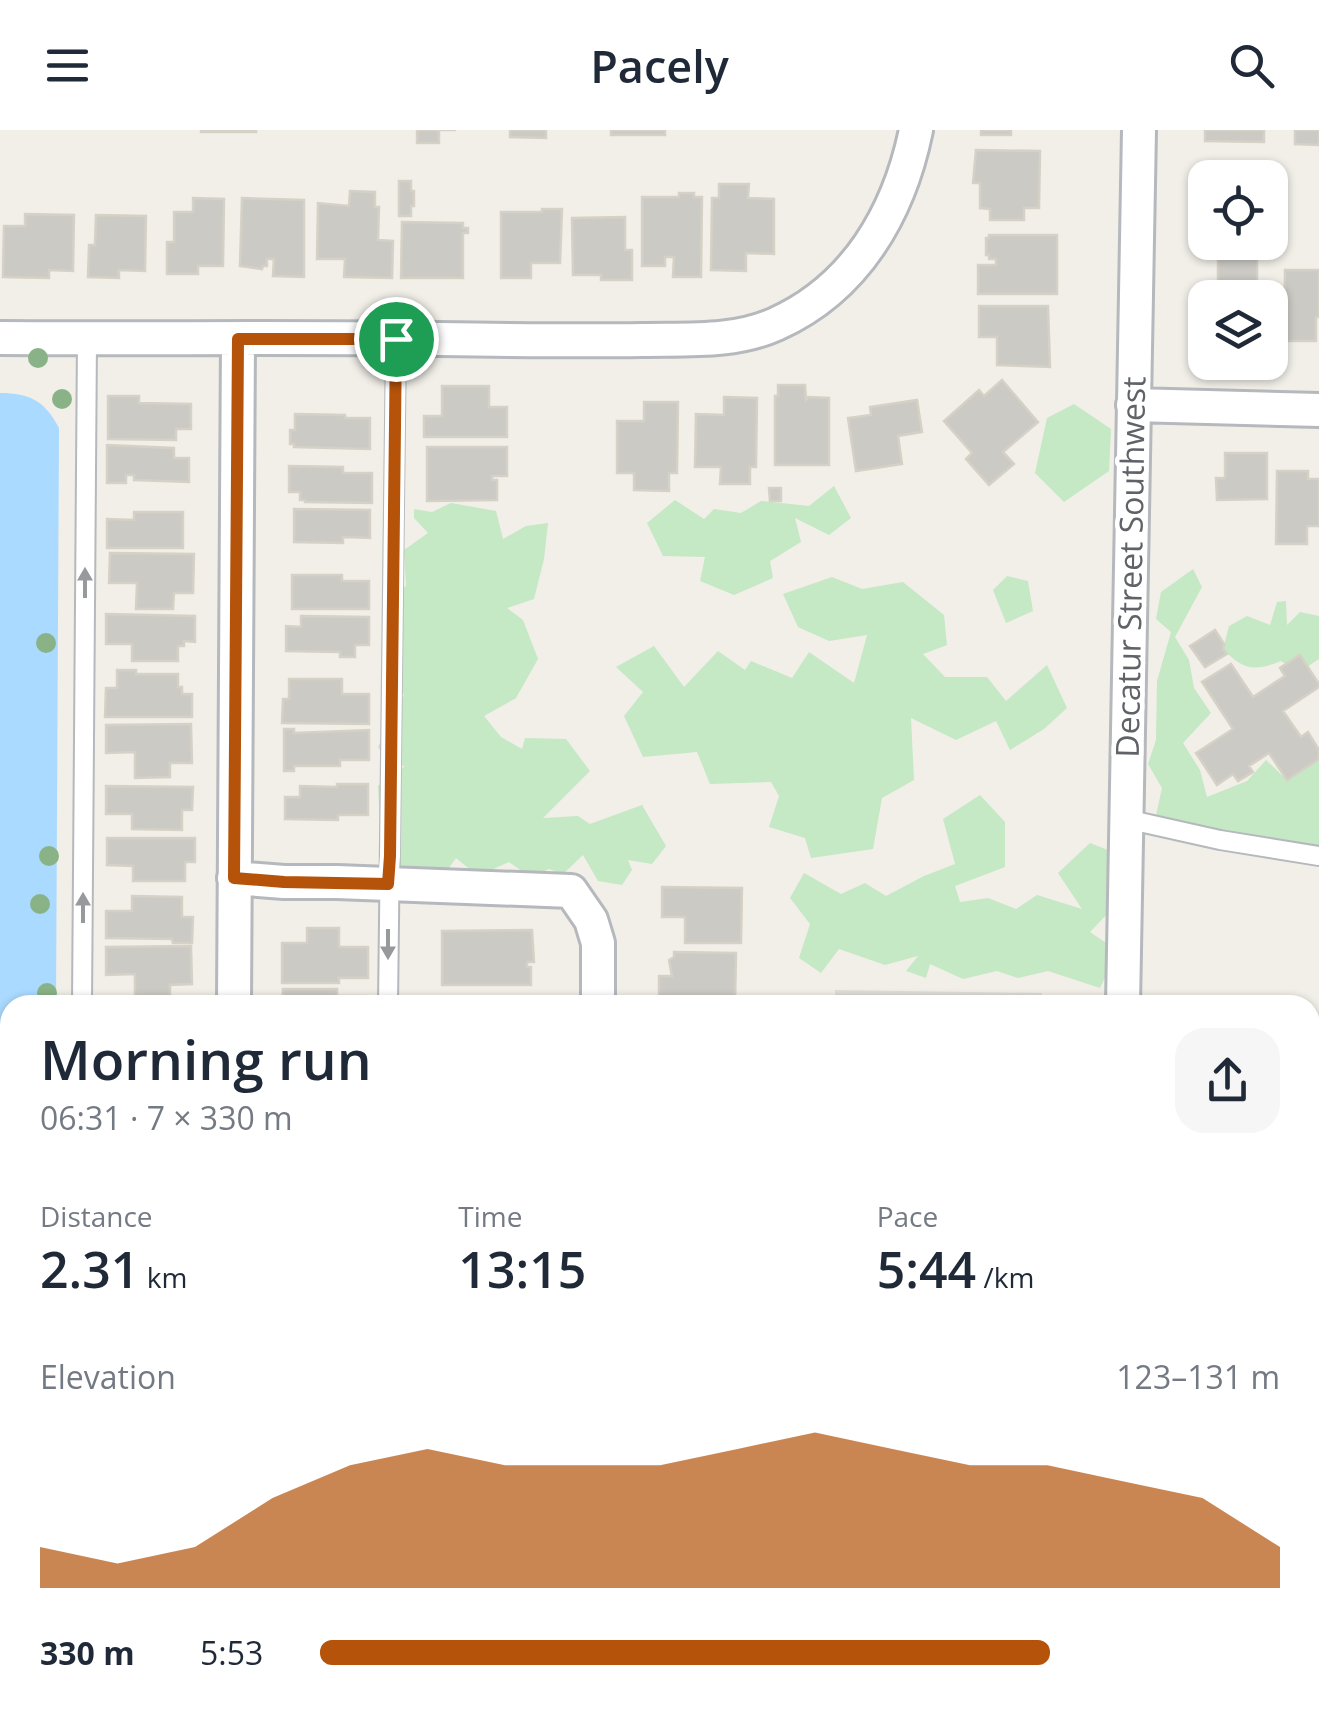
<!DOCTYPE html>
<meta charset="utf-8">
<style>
:root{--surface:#fff;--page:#f6f6f7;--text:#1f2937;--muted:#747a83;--accent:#b45309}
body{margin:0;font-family:"Open Sans",sans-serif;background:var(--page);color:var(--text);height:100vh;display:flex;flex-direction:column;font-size:38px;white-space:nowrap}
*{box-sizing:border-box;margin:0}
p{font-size:32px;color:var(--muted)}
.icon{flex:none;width:55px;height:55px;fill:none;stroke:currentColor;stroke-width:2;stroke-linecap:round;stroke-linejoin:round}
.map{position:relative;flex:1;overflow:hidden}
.side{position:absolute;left:0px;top:865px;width:1320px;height:718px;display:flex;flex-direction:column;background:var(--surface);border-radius:30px 30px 0 0;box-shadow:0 2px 8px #0004}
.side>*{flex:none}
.controls{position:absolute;left:1188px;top:30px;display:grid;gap:20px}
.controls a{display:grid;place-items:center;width:100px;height:100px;border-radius:20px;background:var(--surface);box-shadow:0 2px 8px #0004;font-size:50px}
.pin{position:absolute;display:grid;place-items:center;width:85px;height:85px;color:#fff;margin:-42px;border:5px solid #fff;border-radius:50%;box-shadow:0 2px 10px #0007}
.round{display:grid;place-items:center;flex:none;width:105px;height:105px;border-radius:30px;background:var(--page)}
.overview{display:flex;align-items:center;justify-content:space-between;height:170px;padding:0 40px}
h1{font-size:55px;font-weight:600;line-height:75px}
.metrics{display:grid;grid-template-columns:repeat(3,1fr);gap:15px;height:170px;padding:10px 40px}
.metrics div{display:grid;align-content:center}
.metrics b{font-size:50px;font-weight:600}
.metrics small{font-size:28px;font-weight:400}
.metrics p{font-size:28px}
.chart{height:280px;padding:20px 40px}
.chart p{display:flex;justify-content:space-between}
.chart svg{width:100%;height:180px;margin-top:10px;fill:var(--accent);opacity:.7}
ul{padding:0 40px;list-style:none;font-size:32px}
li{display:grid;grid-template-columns:160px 120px 1fr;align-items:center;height:75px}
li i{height:25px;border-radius:12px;background:var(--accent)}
header{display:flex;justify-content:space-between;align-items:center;height:130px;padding:0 40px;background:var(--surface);font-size:45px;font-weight:600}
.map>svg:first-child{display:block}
</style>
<header><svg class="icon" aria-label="menu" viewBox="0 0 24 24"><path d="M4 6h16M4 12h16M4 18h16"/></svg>Pacely<svg class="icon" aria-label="search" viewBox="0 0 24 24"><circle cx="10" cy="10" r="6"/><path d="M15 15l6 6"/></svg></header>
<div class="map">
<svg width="1319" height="1582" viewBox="0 0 1319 1582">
<rect width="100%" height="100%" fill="#f1efe8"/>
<!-- industrial -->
<path fill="#e0deda" d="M835,860L1042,863V875H835Z"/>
<!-- green -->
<path fill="#c5e8c5" d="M1074,274L1111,299L1109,341L1064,372L1035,343L1047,288Z
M834,356L851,388L829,405L795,388L801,412L770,431L773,448L734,465L700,451L705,427L663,426L647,393L675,370L704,389L714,379L741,383L761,371L809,376Z
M451,373L496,381L503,409L526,396L548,393L544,429L534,469L507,478L523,490L538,529L516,568L484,586L501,607L522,619L525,608L566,609L590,641L543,688L578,686L590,694L642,675L666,716L652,734L628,730L632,740L622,755L598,751L583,725L563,744L549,739L530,747L509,732L478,746L456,728L441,749L406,762L381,714L378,656L405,636L388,634L378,617L404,565L396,554L398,529L382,519L383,471L406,456L404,420L428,403L414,388V379L432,382Z
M1193,439L1202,457L1175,507L1189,530L1194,558L1211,583L1183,613L1200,640L1207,667L1247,651L1266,630L1287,650L1319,629V719L1155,690L1162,658L1148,634L1156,610L1157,551L1171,502L1156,489L1161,462Z
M1007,446L1028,451L1033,481L1006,493L993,460Z
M832,447L862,459L903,452L944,485L947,515L923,524L945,547H987L1006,571L1047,535L1067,578L1044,599L1010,620L996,591L956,610L911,588L914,650L882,668L873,719L811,728L805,708L769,697L779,666L771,652L710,654L697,622L643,627L624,586L643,562L616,537L654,516L684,557L718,521L745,540L751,531L792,548L809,522L854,553L867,505L829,511L798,497L783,464Z
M1286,471L1287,495L1300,482L1319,486V529L1298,543L1281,531C1254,542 1243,540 1223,519L1229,496L1247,486L1270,495L1277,472Z
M980,665L1005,692V737L955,756L960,772L988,768L1016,779L1037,765L1082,779L1058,743L1090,713L1113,722L1112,779L1090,802L1118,821L1100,858L1048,841L1018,848L997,841L963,849L930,834L926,848L906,841L918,826L885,835L839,819L821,843L799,828L810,794L790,768L804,743L841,764L865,753L886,766L924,746L955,734L943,689Z
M1310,1065H1319V1582H1157L1155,1573L1310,1572Z
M649,1572H1076V1573L1075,1582H646Z
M1087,1573H1132V1582H1087Z"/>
<!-- water -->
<path fill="#aadaff" d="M0,263C30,263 45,271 59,298L56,875H10V1093H0Z"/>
<!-- building -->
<path fill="#cccac5" stroke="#d6d1c6" stroke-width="2.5" d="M201,0H256V2H201Z
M417,0H456H439V13H417Z
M510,0H546V8L510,7Z
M611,0H665V5H611Z
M981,0H1011V5H981Z
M1205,0H1264V12L1205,11Z
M1295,0H1319V15L1295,14Z
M976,20L1040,21L1039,78H1024V90H990V79L980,78V53H973Z
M399,51H411V61H414V76H411V86H399Z
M719,54H749L748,68L774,69V124L746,123V141L711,140L712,68H719Z
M350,61L375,62V77H379L378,110L393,111L392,148L344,147L345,129H317L318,73L349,76Z
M679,63H694V67H702L701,147H673L674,127H665V136H642V67H679Z
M193,68L224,69L223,136H198V144H167V112H174V82H193Z
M242,68L304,70V147L273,146L274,129H267V136H263L262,139L240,136Z
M542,79H562L560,133H531V148H501V82H542Z
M25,84L74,85L73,141L49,140V148L3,147L4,96H25Z
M96,85L146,86L145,141L119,140V148L88,147L89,115H95Z
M625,87V120H632V150H601V145H573L572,88Z
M402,92L463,93V98H468V103H463V148H401Z
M989,105H1057V164H978V135H996V129H989V125H986V108H989Z
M1218,123H1257V163H1268V168H1218Z
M1285,140H1319V187H1316V211H1284Z
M979,176H1048L1050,237L997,235V207H979Z
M1002,250L1038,292L1003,322L1014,334L989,355L966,329L972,323L944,291L979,260L984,266Z
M778,255H805L806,270L808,267L829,268V335H775V266H778Z
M442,256H489V277H507V307H424V286H442Z
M108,266H139V273L191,274V299H176V310L108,309Z
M724,267L757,268L756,337H750V354H720L721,337H695L696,284L724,285Z
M917,270L922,302L898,306L902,334L856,341L848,288L871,285L870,277Z
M644,272H678L677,343H669V361L634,360V343H617V291H644Z
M295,284L345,285V288H370V319L294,317V314H290V300H295Z
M107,315L174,318V328H189V352L134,350V345H126V353H107Z
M427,317H507V346H492V350H497V370L427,371Z
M1225,323H1267V369L1217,370L1216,348H1225Z
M289,336L343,337V343H372V373L305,372V370H300V362H289Z
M1277,341H1308V349H1319V396H1307V414H1276Z
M769,358H781V371H770Z
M294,379L370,380V408L343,407V413L294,412Z
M134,382H183V418H107V389L134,390Z
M110,423L194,424L193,463H174L173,479H136L137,453H109Z
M292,445H342V451H369V479H292Z
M106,484L195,486V512L184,511V516H178V531H132V514H106Z
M301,486L369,487V515H355V527H340V522L286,521V496L301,497Z
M1215,500L1224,514L1223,519L1227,524L1205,537L1190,516Z
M1300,525L1319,554V557L1283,581L1301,607L1308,602L1319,620V629L1287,650L1269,623L1249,636L1253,642L1238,651L1233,644L1217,655L1196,623L1233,599L1202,552L1231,534L1253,567L1285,546L1280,538Z
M117,540H136V544H178V557H182V564H192V587H105L106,558H117Z
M289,549H342V564H369V594L282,593L283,569H289Z
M191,594L192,633H170V647L135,648V622L106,623V595Z
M284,599H294V603L369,600V630H340V636H294V641H284Z
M337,654H368V685H338V690L285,689V667H300V656L337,657Z
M106,656L193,657L192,680H182V700L132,699V684H106Z
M107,708H195V732H185V751H133V736L107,735Z
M662,757L742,758L741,813H685V787H662Z
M132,766L182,767V787H193L192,813H173L172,809L106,808V781H132Z
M307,798H339V817H368V848H339V853H282V813H307Z
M532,800L534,832H527V837H531V855H442V801Z
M191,816L192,854L170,855V869H135V844L106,845V817Z
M674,822L736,823L735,875H659V846H672L669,830L674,827Z
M283,859H337V866H366V875H282Z
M0,1195H10V1247H0Z
M0,1516H9V1580H0Z
M27,1572H67V1575H27Z
M78,1572H119V1580L78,1581Z
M127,1572H169V1576H127Z
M180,1572H221V1580H180Z
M257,1572H298V1575H257Z
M313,1572H354V1580L313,1581Z
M363,1572H406V1577H363Z
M414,1572H468V1582H414Z
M479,1572H520V1582H479Z
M531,1572H572V1575H531Z
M582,1572H623V1580H582Z"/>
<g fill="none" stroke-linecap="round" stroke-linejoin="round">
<defs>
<path id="service" d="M1126,689L1220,710L1319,726
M82,875L87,208
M388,875L396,209
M0,1285L1,1461"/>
<path id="minor" d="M0,208C146,209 292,207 438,209C506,210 574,211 642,210C687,209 734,213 776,194C856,158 899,83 916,0
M1133,275L1319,280
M234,748L284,752H337L571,761L591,790L598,813V875
M234,875L238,209
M1123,875L1139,0
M0,1461H10"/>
</defs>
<!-- service casing -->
<use href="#service" stroke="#b5b8bc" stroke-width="22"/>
<!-- minor casing -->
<use href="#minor" stroke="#b5b8bc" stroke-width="38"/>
<!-- path -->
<path stroke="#9cc7a9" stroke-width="5" stroke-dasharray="10 5" stroke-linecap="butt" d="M1112,1582V1572"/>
<!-- service -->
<use href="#service" stroke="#fff" stroke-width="18"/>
<!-- minor -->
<use href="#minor" stroke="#fff" stroke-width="32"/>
</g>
<!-- trees -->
<g fill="#89b387">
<circle cx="38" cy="228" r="10"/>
<circle cx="62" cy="269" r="10"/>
<circle cx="46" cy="513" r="10"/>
<circle cx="49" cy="726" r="10"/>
<circle cx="40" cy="774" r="10"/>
<circle cx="47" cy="863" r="10"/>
</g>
<!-- one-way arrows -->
<defs><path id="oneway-solid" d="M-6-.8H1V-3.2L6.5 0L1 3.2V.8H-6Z" transform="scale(2.5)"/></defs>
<g fill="#979a9d">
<use href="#oneway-solid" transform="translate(85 453) rotate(-90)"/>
<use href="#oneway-solid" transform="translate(83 778) rotate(-90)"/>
<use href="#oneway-solid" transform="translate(388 814) rotate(90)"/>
</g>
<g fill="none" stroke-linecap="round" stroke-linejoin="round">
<defs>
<path id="route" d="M238,209H396L390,726L388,754L284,752L234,748Z"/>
</defs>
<!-- route casing -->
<use href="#route" stroke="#fff" stroke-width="20"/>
<!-- route -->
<use href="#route" stroke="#b45309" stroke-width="12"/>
</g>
<g text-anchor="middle" stroke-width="9" stroke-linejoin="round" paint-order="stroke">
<!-- street labels -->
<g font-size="32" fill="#5f6368" stroke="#fff">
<text transform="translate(1131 437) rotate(-89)" y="11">Decatur Street Southwest</text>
</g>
</g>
</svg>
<div class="controls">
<a><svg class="icon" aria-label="locate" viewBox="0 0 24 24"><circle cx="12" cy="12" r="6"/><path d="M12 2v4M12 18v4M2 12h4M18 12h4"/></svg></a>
<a><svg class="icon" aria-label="layers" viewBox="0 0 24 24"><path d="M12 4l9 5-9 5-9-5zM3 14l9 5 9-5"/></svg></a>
</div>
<div class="pin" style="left:396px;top:209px;background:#1e9e55"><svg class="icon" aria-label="arrive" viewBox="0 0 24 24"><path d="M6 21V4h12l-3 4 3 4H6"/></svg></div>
<section class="side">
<div class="overview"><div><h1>Morning run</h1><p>06:31 · 7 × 330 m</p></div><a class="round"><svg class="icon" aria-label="share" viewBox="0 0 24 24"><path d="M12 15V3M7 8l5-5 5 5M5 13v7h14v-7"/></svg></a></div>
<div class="metrics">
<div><p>Distance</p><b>2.31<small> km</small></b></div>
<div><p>Time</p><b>13:15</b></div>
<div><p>Pace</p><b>5:44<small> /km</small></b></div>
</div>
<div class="chart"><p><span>Elevation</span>123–131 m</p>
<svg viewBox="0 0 160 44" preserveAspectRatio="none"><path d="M0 44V34L10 38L20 34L30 22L40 14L50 10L60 14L70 14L80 14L90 10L100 6L110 10L120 14L130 14L140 18L150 22L160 34V44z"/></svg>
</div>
<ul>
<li><b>330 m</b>5:53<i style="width:76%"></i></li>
</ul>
</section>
</div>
